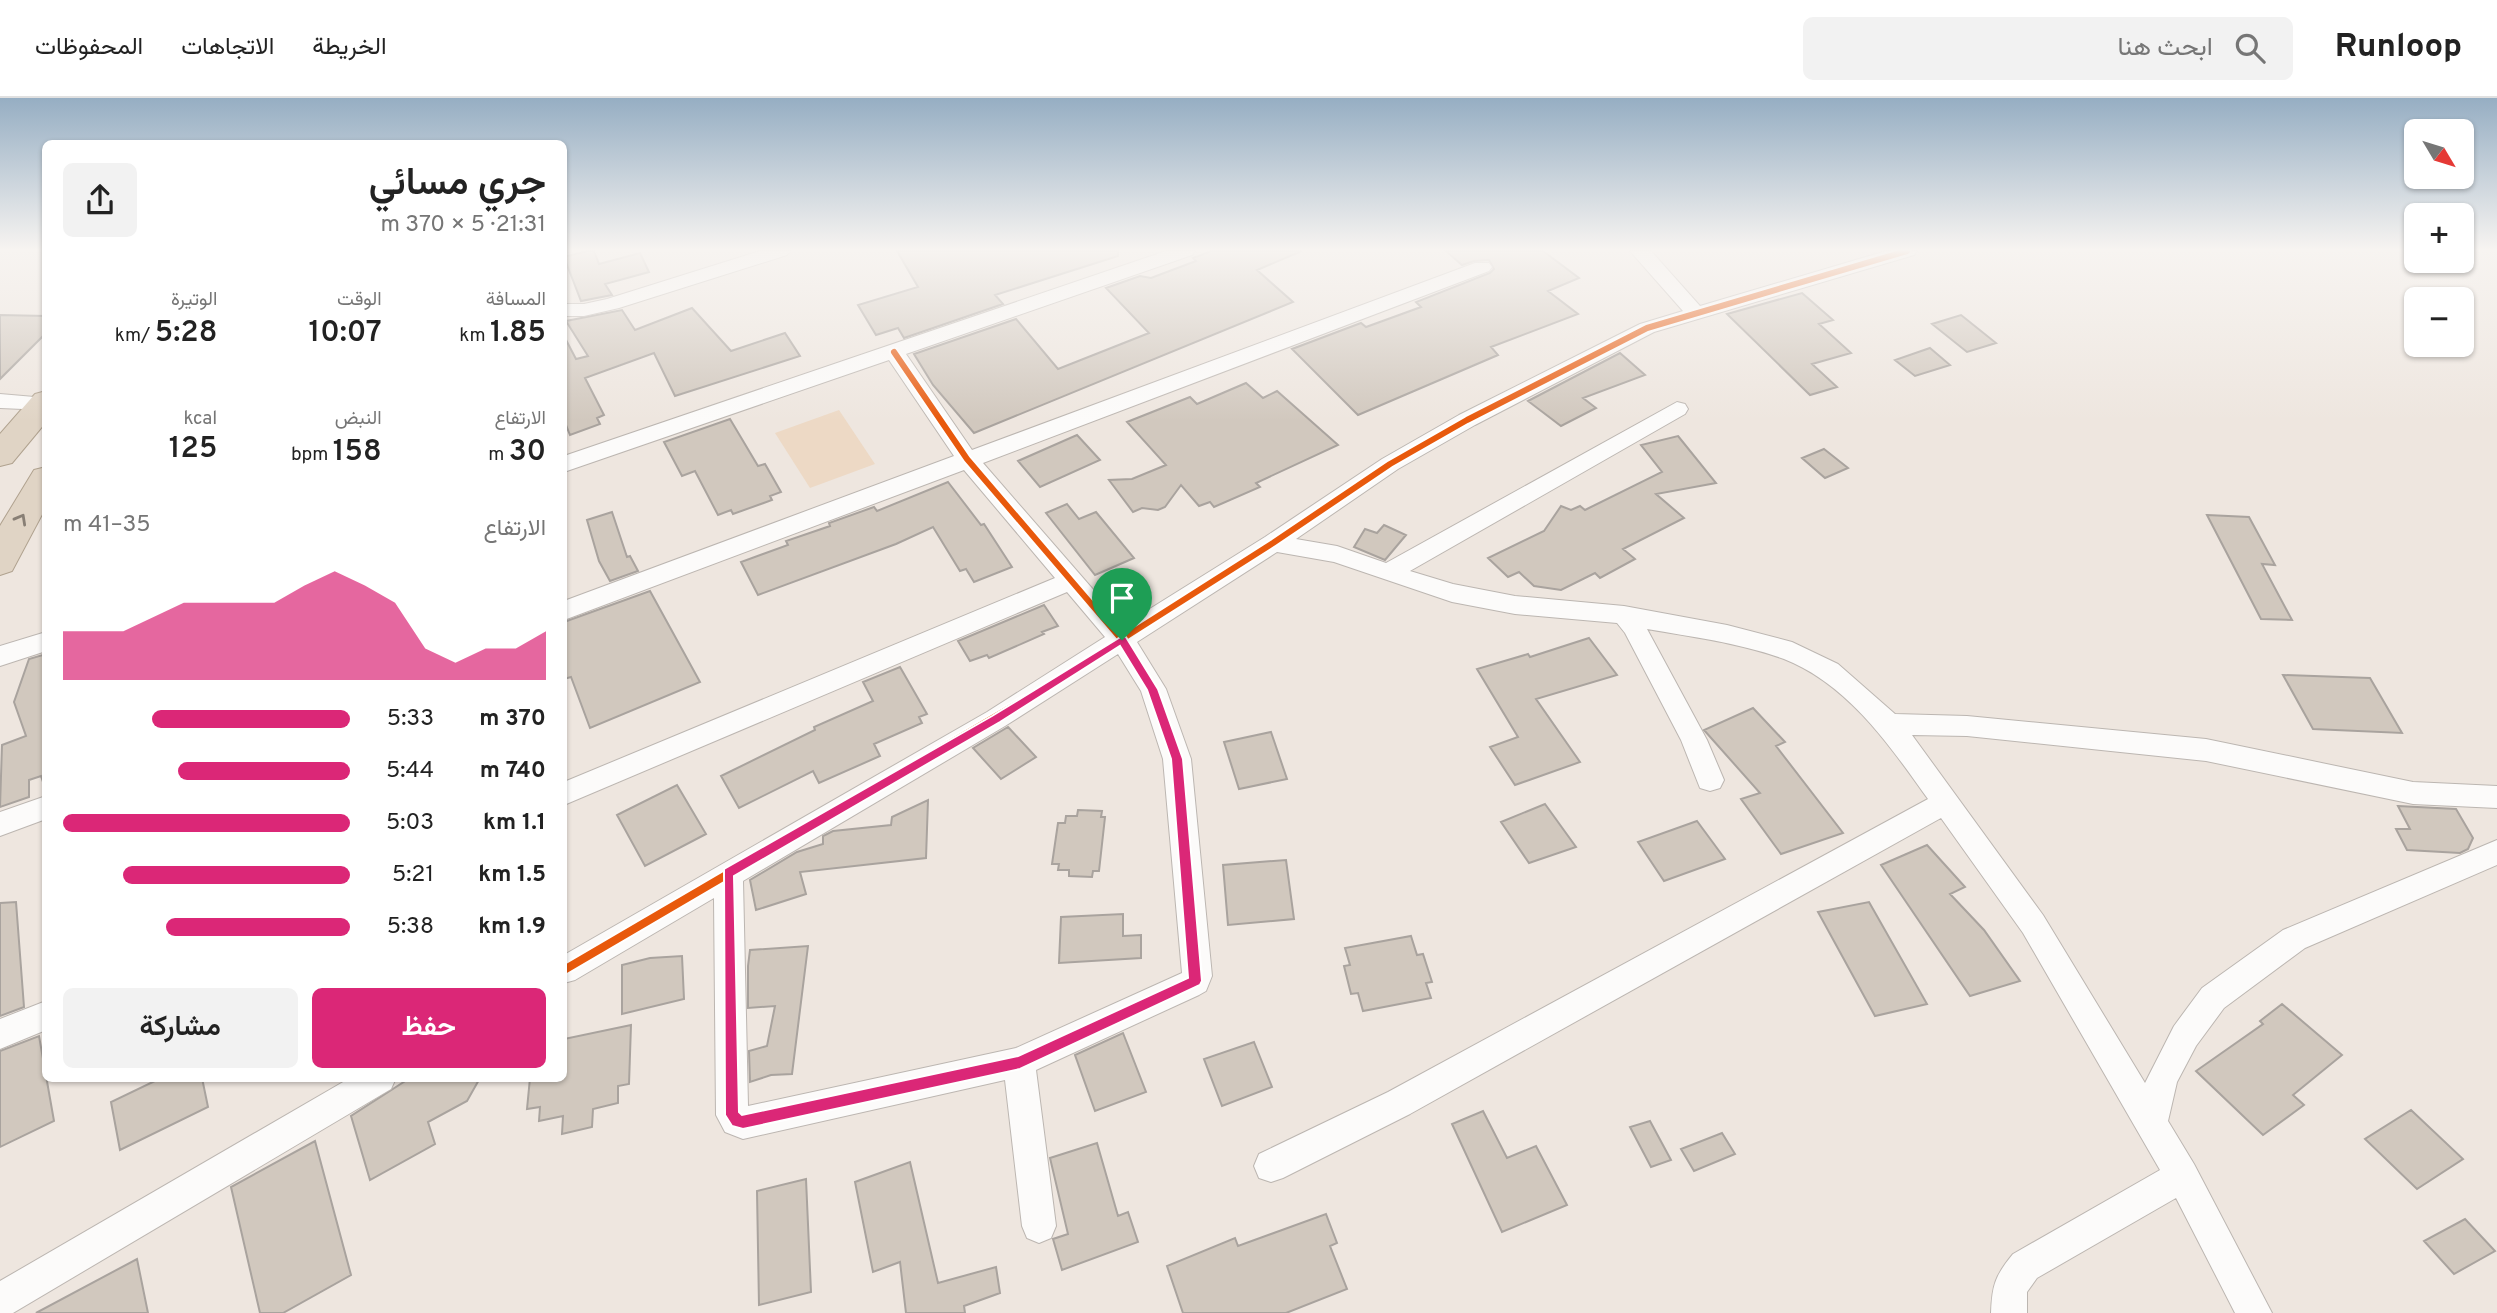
<!DOCTYPE html>
<html lang="ar">
<meta charset="utf-8">
<style>
:root{--surface:#fff;--page:#f2f2f2;--text:#222;--muted:#767676;--line:#e0e0e0;--accent:#db2777}
body{margin:0;font-family:Overpass,Vazirmatn,sans-serif;background:var(--page);color:var(--text);direction:rtl;height:100vh;display:flex;flex-direction:column;font-size:26px;white-space:nowrap}
*{box-sizing:border-box;margin:0}
p{font-size:23px;color:var(--muted)}
.icon{flex:none;width:38px;height:38px;fill:none;stroke:currentColor;stroke-width:2;stroke-linecap:round;stroke-linejoin:round}
.map{position:relative;flex:1;overflow:hidden;direction:ltr}
.details{position:absolute;left:42px;top:42px;width:525px;height:942px;display:flex;flex-direction:column;background:var(--surface);border-radius:10px;box-shadow:0 2px 5px #0004;direction:rtl}
.details>*{flex:none}
.needle{width:46px;rotate:128deg}
.buttons{position:absolute;left:2404px;top:21px;display:grid;gap:14px}
.buttons a{display:grid;place-items:center;width:70px;height:70px;border-radius:10px;background:var(--surface);box-shadow:0 2px 5px #0004;font-size:35px}
.pin{position:absolute;display:grid;place-items:center;width:60px;height:60px;color:#fff;margin:-72px -30px;border-radius:50% 50% 50% 0;rotate:-45deg;box-shadow:0 0 7px #0007}
.pin .icon{rotate:45deg}
.round{display:grid;place-items:center;flex:none;width:74px;height:74px;border-radius:10px;background:var(--page)}
.head{display:flex;align-items:center;justify-content:space-between;height:119px;padding:0 21px}
h1{font-size:38px;font-weight:600;line-height:52px}
.figures{display:grid;grid-template-columns:repeat(3,1fr);gap:10px;height:119px;padding:7px 21px}
.figures div{display:grid;align-content:center}
.figures b{font-size:30px;font-weight:600}
.figures small{font-size:19px;font-weight:400}
.figures p{font-size:19px}
.chart{height:196px;padding:14px 21px}
.chart p{display:flex;justify-content:space-between}
.chart svg{width:100%;height:126px;margin-top:7px;fill:var(--accent);opacity:.7}
.primary-button{display:flex;gap:14px;margin-top:auto;padding:14px 21px}
.primary-button a{flex:1;height:80px;border-radius:10px;background:var(--accent);color:#fff;font-size:28px;font-weight:600;line-height:80px;text-align:center}
.primary-button a+a{background:var(--page);color:var(--text)}
ul{padding:0 21px;list-style:none;font-size:23px}
li{display:grid;grid-template-columns:112px 84px 1fr;align-items:center;height:52px}
li i{height:18px;border-radius:9px;background:var(--accent)}
header{display:flex;align-items:center;gap:42px;box-sizing:border-box;height:98px;padding:0 35px;background:var(--surface);border-bottom:2px solid var(--line)}
header strong{font-size:33px}
nav{display:flex;gap:38px;margin-inline-start:auto;font-size:24px}
.search{width:490px;height:63px;background:var(--page);display:flex;align-items:center;gap:18px;box-sizing:border-box;padding:0 24px;border-radius:10px;color:var(--muted);font-size:26px}
.map>svg:first-child{display:block}
</style>
<header>
<strong>Runloop</strong>
<div class="search"><svg class="icon" aria-label="search" viewBox="0 0 24 24"><circle cx="10" cy="10" r="6"/><path d="M15 15l6 6"/></svg>ابحث هنا</div>
<nav><a>الخريطة</a><a>الاتجاهات</a><a>المحفوظات</a></nav>
</header>
<div class="map">
<svg width="2497" height="1215" viewBox="0 0 2497 1215">
<rect width="100%" height="100%" fill="#eee6df"/>
<!-- green -->
<path fill="#edd9c5" d="M839,312L875,366L810,390L775,335Z"/>
<!-- building -->
<path fill="#d1c8be" stroke="#a9a39e" stroke-width="2" d="M587,153H594L599,166L640,155L649,174L605,186L612,197L581,203L564,159Z
M897,153H1118V158L995,197L1003,206L904,240L898,230L876,237L858,207L918,189Z
M1212,153H1302L1257,172L1293,204L974,335L933,287L914,256L1016,221L1058,271L1149,235L1106,190L1140,178L1151,180L1196,163L1193,160Z
M1446,153H1543L1579,180L1548,193L1578,216L1491,249L1498,257L1358,317L1292,251L1361,225L1366,229L1421,209L1416,204L1490,175L1494,171L1489,162L1474,163L1462,167Z
M1802,195L1833,222L1819,226L1851,255L1812,266L1837,289L1810,297L1727,216Z
M692,210L731,253L785,235L800,258L675,298L654,255L585,280L604,317L597,320L600,326L570,337L564,322V238L576,261L588,258L566,223L622,212L635,232Z
M0,217L46,218V235L0,281Z
M1961,217L1996,245L1967,254L1932,226Z
M1930,250L1950,267L1915,278L1895,262Z
M1620,255L1645,277L1583,300L1596,310L1561,328L1528,303Z
M1246,285L1263,300L1277,293L1338,347L1256,385L1260,389L1214,409L1210,404L1199,408L1181,387L1165,409L1158,412L1142,410L1133,414L1109,382L1132,381L1166,367L1127,324L1190,299L1197,306Z
M730,321L758,368L765,366L781,394L770,398L772,402L733,416L731,412L718,417L695,373L682,378L664,344Z
M1077,337L1100,362L1040,389L1018,363Z
M1678,338L1716,385L1656,396L1684,420L1623,451L1635,461L1600,480L1595,475L1561,492L1534,488L1519,474L1508,479L1488,460L1544,433L1561,408L1571,412L1580,408L1585,412L1662,374L1641,347Z
M1824,351L1848,370L1825,380L1802,360Z
M948,384L981,427L984,426L1012,469L974,484L966,471L960,473L933,429L896,446L758,497L741,464L788,447L786,443L830,428L829,425L874,409L877,413Z
M1067,406L1079,421L1096,414L1134,460L1095,477L1046,415Z
M612,414L627,459L630,458L638,473L610,483L599,463L587,422Z
M2207,417L2249,419L2275,467L2262,466L2292,522L2261,521Z
M1384,427L1406,437L1385,462L1354,449L1365,431L1377,435Z
M650,493L700,584L590,630L571,579L564,581V524Z
M1044,507L1058,528L1042,534L1044,536L989,560L987,557L970,563L958,543Z
M1589,540L1617,577L1536,601L1580,664L1515,687L1490,649L1518,639L1477,571L1528,556L1530,559Z
M46,556V683L43,684L41,678L29,682V699L0,709L2,647L26,638L14,604L29,561Z
M900,569L927,616L919,619L922,625L874,646L880,658L819,685L813,673L739,710L721,678L815,632L814,629L873,603L863,584Z
M2283,577L2370,580L2402,635L2313,631Z
M1753,610L1785,644L1776,648L1843,735L1781,756L1741,701L1760,695L1704,632Z
M1008,629L1036,659L1001,681L973,650Z
M1271,634L1287,681L1239,691L1224,644Z
M677,687L706,736L645,768L617,717Z
M928,702L926,760L800,774L806,796L756,812L750,782L797,754L823,746V738L833,733L891,727L892,719Z
M1545,706L1576,749L1529,765L1501,724Z
M2398,708L2456,711L2473,740L2468,751L2460,755L2407,752L2396,731H2410Z
M1078,712L1102,713L1101,719H1105L1099,773H1093L1092,779L1069,778V772H1058L1059,766H1052L1058,725H1065L1066,718H1077Z
M1697,723L1725,761L1664,783L1638,744Z
M1927,747L1965,789L1950,796L1984,832L2020,883L1970,898L1881,767Z
M1286,762L1294,821L1228,827L1223,767Z
M16,804L24,909L0,918V805Z
M1869,804L1927,906L1875,918L1818,814Z
M1123,816V838L1141,837V860L1059,865L1061,819Z
M1411,838L1417,857L1423,856L1432,884L1426,885L1431,900L1363,913L1358,895L1351,896L1344,868L1350,867L1345,850Z
M808,848L792,976L771,977L750,984L749,953L767,948L775,908L748,910V868L750,852Z
M682,858L684,901L622,916V867L650,860Z
M2282,906L2342,957L2293,997L2304,1007L2263,1037L2196,973L2263,926L2260,923Z
M631,927L629,986L618,988V1005L593,1011L592,1029L562,1036L563,1018L539,1023L540,1009L527,1011L530,980H564V941Z
M1123,935L1146,994L1095,1013L1075,957Z
M39,938L54,1023L0,1049V953Z
M1254,944L1272,989L1222,1008L1204,961Z
M161,980H202L208,1009L120,1052L111,1004Z
M410,980H480L467,1003L428,1024L435,1046L370,1082L351,1018Z
M2411,1012L2463,1061L2417,1091L2365,1041Z
M1483,1013L1507,1060L1536,1048L1567,1107L1502,1134L1452,1026Z
M1650,1023L1671,1062L1651,1069L1630,1029Z
M1722,1035L1735,1056L1694,1073L1681,1051Z
M315,1043L351,1177L283,1215H260L231,1089Z
M1097,1045L1118,1118L1128,1114L1138,1144L1062,1172L1053,1141L1068,1136L1050,1060Z
M910,1064L938,1185L996,1169L1000,1195L964,1208L965,1215H906L900,1164L873,1174L855,1084Z
M806,1081L811,1194L759,1207L757,1093Z
M1326,1116L1337,1145L1330,1148L1347,1191L1286,1215H1183L1167,1168L1235,1140L1238,1148Z
M2465,1121L2495,1153L2454,1176L2424,1143Z
M137,1161L148,1215H36Z"/>
<g fill="none" stroke-linecap="round" stroke-linejoin="round">
<defs>
<path id="street" d="M760,153H790L787,157L619,210L584,218H564V206H584L607,201Z
M1166,153H1195L1192,157L906,256L972,352L1475,165H1489L1492,169L1489,173L983,365L1124,527L1265,439L1382,361L1459,317L1640,226L1683,213L1630,153H1651L1700,208L1886,153H1917L1914,157L1654,234L1475,327L1398,371L1296,441L1337,448L1386,465L1677,304L1685,306L1688,311L1685,316L1410,473L1453,486L1515,498L1624,508L1727,527L1792,544L1838,566L1895,616L1967,618L2206,641L2413,684L2497,688V710L2413,706L2206,663L1967,638L1912,637L2043,817L2145,985L2174,928L2202,890L2283,832L2497,742V767L2305,850L2224,910L2196,948L2177,984L2168,1023L2194,1066L2272,1215H2235L2176,1100L2037,1180L2027,1194V1215H1991C1992,1187 1995,1178 2013,1156L2160,1072L2023,835L1941,720L1410,1016L1283,1080L1271,1084L1259,1080L1254,1068L1259,1056L1388,994L1928,701C1890,648 1848,586 1784,561C1740,545 1693,539 1647,531L1707,642L1724,682L1720,690L1710,693L1700,690L1681,642L1625,535L1617,525L1515,516L1452,504L1334,464L1277,454L1137,544L1166,591L1191,661L1212,878L1206,893L1199,897L1036,972L1056,1128L1051,1140L1039,1145L1027,1140L1022,1128L1005,982L743,1041L725,1034L716,1017L714,800L575,882L564,885V857L987,614L1105,539L1067,494L564,707V684L1055,480L964,372L564,522V503L954,358L889,262L564,374V358ZM1118,556L1141,593L1163,661L1182,875L1016,950L748,1008L743,783L1005,628Z
M0,296L46,300V312L0,310Z
M46,534V553L0,568V548Z
M46,698V721L0,738V714Z
M46,903V932L0,951V921Z
M350,980H396L391,991L13,1215H0V1183Z"/>
<path id="highway" d="M46,293V324L12,365L0,368V336L35,296Z
M46,369V409L12,473L0,477V428L34,372Z"/>
</defs>
<!-- street casing -->
<use href="#street" stroke="#bcb6b1" stroke-width="2"/>
<!-- highway casing -->
<use href="#highway" stroke="#b0a28f" stroke-width="2"/>
<!-- street -->
<use href="#street" fill="#fcfbfa" fill-rule="evenodd"/>
<!-- highway -->
<use href="#highway" fill="#e0d4c5" fill-rule="evenodd"/>
<defs>
<path id="cycleway-far1" d="M894,254L967,361L1122,542L1153,591L1157,604
M1023,604L1273,445L1390,366L1467,322L1647,230L1907,153"/>
<path id="cycleway" d="M728,775L732,1017L743,1025L1019,964L1188,887L1195,883L1197,878L1177,661L1157,602
M564,872L1025,602"/>
</defs>
<!-- cycleway-far1 casing -->
<use href="#cycleway-far1" stroke="#fff" stroke-width="10"/>
<!-- cycleway casing -->
<use href="#cycleway" stroke="#fff" stroke-width="12"/>
<!-- cycleway-far1 -->
<use href="#cycleway-far1" stroke="#e8590c" stroke-width="6"/>
<!-- cycleway -->
<use href="#cycleway" stroke="#e8590c" stroke-width="8"/>
</g>
<!-- one-way arrows -->
<defs><path id="oneway-chevron" d="M-2-3.5L2.5 0L-2 3.5" fill="none" stroke-width="1.6" stroke-linecap="round" stroke-linejoin="round" transform="scale(1.75)"/></defs>
<use stroke="#887f75" href="#oneway-chevron" transform="translate(21 421) rotate(-61)"/>
<!-- sky -->
<linearGradient id="sky" x2="0" y2="1"><stop stop-color="#96aec3"/><stop offset="0.47" stop-color="#f7f4f1"/><stop offset="1" stop-color="#f7f4f1" stop-opacity="0"/></linearGradient>
<rect width="2497" height="323" fill="url(#sky)"/>
<!-- route -->
<path fill="#db2777" stroke="#fff" stroke-width="2" fill-rule="evenodd" d="M1122,538L1126,539L1158,591L1183,661L1202,883L1200,887L1020,971L743,1031L732,1028L725,1017L724,771L992,618ZM1120,548L1147,592L1171,661L1188,880L1018,958L742,1017L739,1014L734,778L1000,624Z"/>
</svg>
<div class="buttons">
<a><svg class="needle" viewBox="-14 -14 28 28"><path d="M0-13l5 13h-10z" fill="#e53935"/><path d="M0 13l5-13h-10z" fill="#767676"/></svg></a>
<a>+</a>
<a>−</a>
</div>
<div class="pin" style="left:1122px;top:542px;background:#1e9e55"><svg class="icon" aria-label="arrive" viewBox="0 0 24 24"><path d="M6 21V4h12l-3 4 3 4H6"/></svg></div>
<section class="details">
<div class="head"><div><h1>جري مسائي</h1><p>21:31 · 5 × 370 m</p></div><a class="round"><svg class="icon" aria-label="share" viewBox="0 0 24 24"><path d="M12 15V3M7 8l5-5 5 5M5 13v7h14v-7"/></svg></a></div>
<div class="figures">
<div><p>المسافة</p><b>1.85<small> km</small></b></div>
<div><p>الوقت</p><b>10:07</b></div>
<div><p>الوتيرة</p><b>5:28<small> /km</small></b></div>
</div>
<div class="figures">
<div><p>الارتفاع</p><b>30<small> m</small></b></div>
<div><p>النبض</p><b>158<small> bpm</small></b></div>
<div><p>kcal</p><b>125</b></div>
</div>
<div class="chart"><p><span>الارتفاع</span>35–41 m</p>
<svg viewBox="0 0 160 44" preserveAspectRatio="none"><path d="M0 44V27L10 27L20 27L30 22L40 17L50 17L60 17L70 17L80 11L90 6L100 11L110 17L120 33L130 38L140 33L150 33L160 27V44z"/></svg>
</div>
<ul>
<li><b>370 m</b>5:33<i style="width:69%"></i></li>
<li><b>740 m</b>5:44<i style="width:60%"></i></li>
<li><b>1.1 km</b>5:03<i style="width:100%"></i></li>
<li><b>1.5 km</b>5:21<i style="width:79%"></i></li>
<li><b>1.9 km</b>5:38<i style="width:64%"></i></li>
</ul>
<div class="primary-button"><a>حفظ</a><a>مشاركة</a></div>
</section>
</div>
